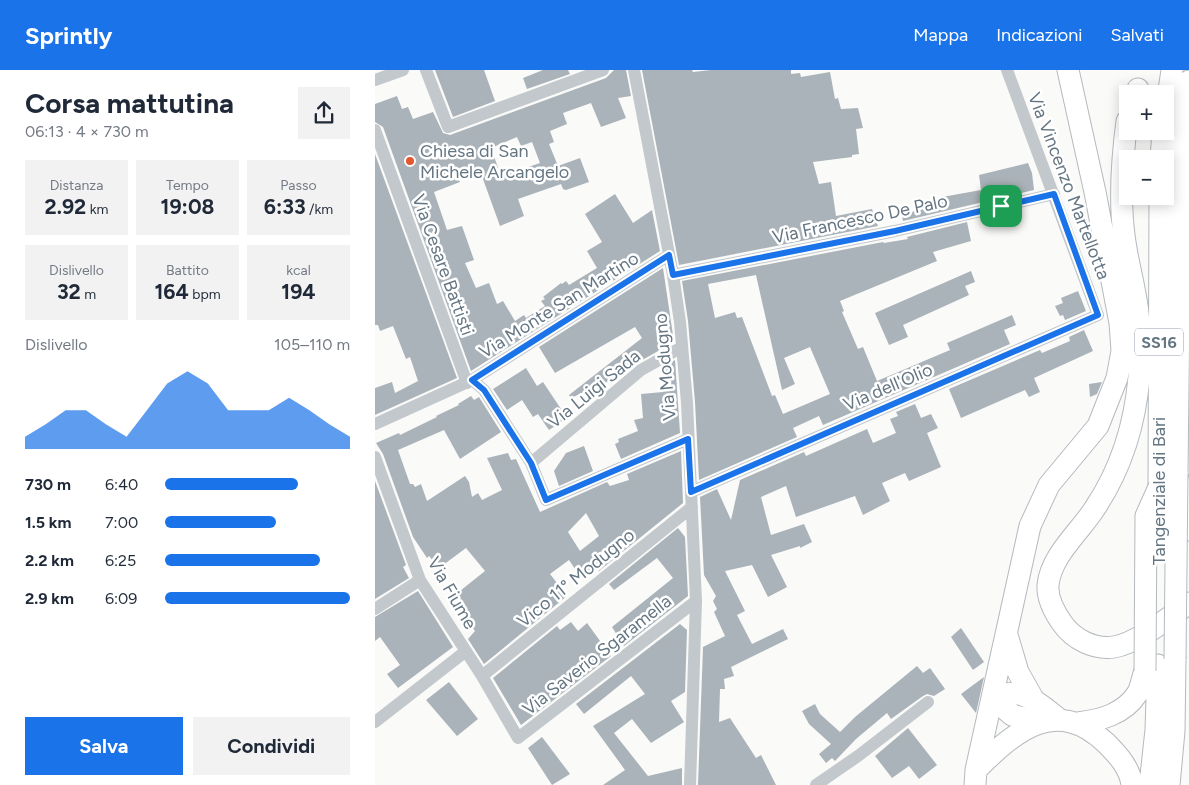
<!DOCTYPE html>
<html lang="it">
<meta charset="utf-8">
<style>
:root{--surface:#fff;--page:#f2f2f3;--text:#1f2937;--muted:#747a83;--accent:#1a73e8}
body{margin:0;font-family:Figtree,sans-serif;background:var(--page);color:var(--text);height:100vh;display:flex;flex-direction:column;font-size:19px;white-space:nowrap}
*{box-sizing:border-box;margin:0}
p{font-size:16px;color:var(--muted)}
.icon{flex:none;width:28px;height:28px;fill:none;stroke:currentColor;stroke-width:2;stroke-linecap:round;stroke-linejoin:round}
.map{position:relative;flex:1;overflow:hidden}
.sheet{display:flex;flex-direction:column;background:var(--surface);width:375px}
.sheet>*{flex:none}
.controls{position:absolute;left:744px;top:15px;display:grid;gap:10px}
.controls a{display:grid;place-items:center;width:55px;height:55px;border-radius:0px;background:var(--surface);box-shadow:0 2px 12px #0003;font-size:25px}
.pin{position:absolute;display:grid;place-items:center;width:42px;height:42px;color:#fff;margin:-21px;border-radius:10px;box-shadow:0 2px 8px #0006}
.round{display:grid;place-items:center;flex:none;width:52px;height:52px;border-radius:0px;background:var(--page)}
.head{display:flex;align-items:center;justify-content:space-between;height:85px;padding:0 25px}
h1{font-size:28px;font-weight:700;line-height:38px}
.metrics{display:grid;grid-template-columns:repeat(3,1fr);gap:8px;height:85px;padding:5px 25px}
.metrics div{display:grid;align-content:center;border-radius:0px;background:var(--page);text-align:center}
.metrics b{font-size:21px;font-weight:700}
.metrics small{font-size:14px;font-weight:400}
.metrics p{font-size:14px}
.chart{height:140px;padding:10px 25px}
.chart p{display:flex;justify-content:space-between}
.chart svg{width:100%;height:90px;margin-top:5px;fill:var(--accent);opacity:.7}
.primary-button{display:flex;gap:10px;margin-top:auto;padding:10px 25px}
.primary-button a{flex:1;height:58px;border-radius:0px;background:var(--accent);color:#fff;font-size:20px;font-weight:700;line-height:58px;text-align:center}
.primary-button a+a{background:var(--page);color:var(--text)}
ul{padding:0 25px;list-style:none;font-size:16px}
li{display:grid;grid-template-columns:80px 60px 1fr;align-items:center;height:38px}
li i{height:12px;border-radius:6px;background:var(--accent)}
header{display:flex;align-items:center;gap:30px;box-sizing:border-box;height:70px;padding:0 25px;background:var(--accent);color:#fff}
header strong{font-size:24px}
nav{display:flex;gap:28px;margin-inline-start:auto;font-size:18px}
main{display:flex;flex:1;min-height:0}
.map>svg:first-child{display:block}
</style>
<header>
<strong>Sprintly</strong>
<nav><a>Mappa</a><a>Indicazioni</a><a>Salvati</a></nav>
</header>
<main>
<section class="sheet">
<div class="head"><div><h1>Corsa mattutina</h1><p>06:13 · 4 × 730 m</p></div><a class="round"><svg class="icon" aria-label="share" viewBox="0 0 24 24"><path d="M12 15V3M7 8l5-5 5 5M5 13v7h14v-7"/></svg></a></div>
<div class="metrics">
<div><p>Distanza</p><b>2.92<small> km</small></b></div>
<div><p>Tempo</p><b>19:08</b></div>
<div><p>Passo</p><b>6:33<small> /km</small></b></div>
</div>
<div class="metrics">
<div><p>Dislivello</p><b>32<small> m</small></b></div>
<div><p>Battito</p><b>164<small> bpm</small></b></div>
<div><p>kcal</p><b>194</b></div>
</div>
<div class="chart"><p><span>Dislivello</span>105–110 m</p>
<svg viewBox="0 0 160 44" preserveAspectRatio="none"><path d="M0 44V38L10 32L20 25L30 25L40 32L50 38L60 25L70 12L80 6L90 12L100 25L110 25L120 25L130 19L140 25L150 32L160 38V44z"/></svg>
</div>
<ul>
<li><b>730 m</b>6:40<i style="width:72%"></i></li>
<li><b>1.5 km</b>7:00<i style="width:60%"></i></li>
<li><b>2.2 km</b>6:25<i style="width:84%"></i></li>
<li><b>2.9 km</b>6:09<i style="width:100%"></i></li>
</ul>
<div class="primary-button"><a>Salva</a><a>Condividi</a></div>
</section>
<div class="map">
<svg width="814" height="715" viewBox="0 0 814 715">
<rect width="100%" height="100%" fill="#fafaf8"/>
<!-- building -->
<path fill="#aab3b9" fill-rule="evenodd" d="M60,0H109L120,31L78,47Z
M168,0H193L195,4L152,19L148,8Z
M239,0H251L256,26L243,28L251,48L226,57L216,33L188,43L192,54L175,61L179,72L174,74L183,96L205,88L214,112L191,120L188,119L186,114L143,129L149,146L125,156L104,98L82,107L85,112L59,122L72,160L87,156L99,190L90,193L101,218L114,213L122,234L128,231L140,251L149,245L151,248L170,236L166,231L170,229L168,227L186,213L187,214L191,211L194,215L222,198L212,181L227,172L210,144L240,124L258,153L277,140L285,181L96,301L8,57L0,52V34L22,26L27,39L33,37L38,49L58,42L68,63L75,65L231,8ZM142,67L146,76L157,72L165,93L126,106L116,78Z
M267,0H317L318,2L336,0H416V4L425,3L426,7L455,2L460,29L463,28L466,39L483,38L488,58L481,59L484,84L477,85V87L438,92L444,114L456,112L461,146L497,139L503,156L304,195Z
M0,84L82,308L0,345V318L17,312L20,323L43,311L35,287L31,289L18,256L5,261L3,255H0Z
M653,93L657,103L659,120L528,151L527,146L547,138L545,131L606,120L604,105Z
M592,152L596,171L558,182L562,191L465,231L469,241L467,242L483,279L488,277L502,311L575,280L572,273L637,245L641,255L629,260L635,274L448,355L444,346L418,358L422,367L324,410L320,332L313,251L307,211L508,172L509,173L533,169L532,167ZM381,205L407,320L420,314L409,288L435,277L455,324L408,344L400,325L397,326L367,247L362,248L360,242L340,248L333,214Z
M288,198L299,272L262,293L243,307L196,328L194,325L267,268L260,257L180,303L164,277Z
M596,201L600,212L590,216L594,225L528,255L533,267L514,275L500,243Z
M703,221L711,241L690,250L688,245L685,246L680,236L688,233L686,228Z
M709,260L718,281L659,308L665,322L654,327L650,320L586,348L574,319L665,280L667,283L695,271L694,267Z
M300,290L305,363L246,389L240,374L244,372L243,369L263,361L259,350L268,348L266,324L288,322L286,298Z
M151,298L162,316L168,312L192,348L174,360L163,344L158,347L147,330L132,340L118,319Z
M727,312L722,324L715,327L714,314Z
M96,326L99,330L104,327L126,362L85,389L69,360L23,380L35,414H38L40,417L46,414L52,431L90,406L94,412L97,427L103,423L107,430L127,420L112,388L133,383L136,390L141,389L165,442L232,412L235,416L254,410L252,404L306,381L308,433L224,501L221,497L206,508L194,490L175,504L192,526L109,594L93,569L100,561L75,529L110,501L91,478L64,498L54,486L52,488L38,467L8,384L1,373L24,363L25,365L62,347L61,346L84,335L83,334ZM211,443L224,466L205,481L193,462Z
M540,334L546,348L556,344L563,358L552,363L566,397L534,411L530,403L507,413L515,431L488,445L480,426L421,447L411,416L386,427L396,465L429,454L437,472L425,478V476L396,485L412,517L393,527L377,495L350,501L370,541L362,545L377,574L408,559L413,569L356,597L359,606L349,609L350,619H345L344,652L355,648L381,688L386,685L401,715H323L328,577L350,566L339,542L342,539L338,531L341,526L329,505L325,427L342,419L356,450L365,410L429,382L431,386L492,359L498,373L521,363L515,349L523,346L521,342Z
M209,376L218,401L184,416L179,401L191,383Z
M0,411L31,495L28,497L34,508L0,529Z
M303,458L310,467L313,526L249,576L237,557L298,508L282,488L239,520L234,514Z
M43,521L78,577L23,618L12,604L25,595L5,567L0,571V547Z
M196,552L203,561L212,553L236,586L146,655L118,608L182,556L185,560Z
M305,554L312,560L310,622L296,631L309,652L276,673L257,649L239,663L273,706L307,698V715H228L250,700L218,656L270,624L256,606L209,644L201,634Z
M586,558L609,592L598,600L576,567Z
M542,596L548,603L555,598L570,619L559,626L552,624L548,626L516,649L512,643L481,669L460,691L457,688L451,693L444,684L456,674L434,654L427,641L440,634L445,644L465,662L480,647Z
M609,607L601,643L586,624Z
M74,612L103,649L82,666L51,630Z
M533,658L562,695L544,709L534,696L517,708L500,686Z
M167,667L195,704L177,715L153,678Z"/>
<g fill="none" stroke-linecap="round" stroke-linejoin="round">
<defs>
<path id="trunk" d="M814,11C808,55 803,98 805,143L802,404L814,460
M761,24L763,19
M790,48L797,0
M752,51C747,89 744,127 749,165C752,191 760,216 763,243C766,263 766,286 764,307C760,354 746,399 720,438C705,462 676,485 673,515C672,528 680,543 687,553C698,569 719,580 739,577C763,573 794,547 814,533
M786,89L788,61
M784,417L785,126
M632,565L643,602L657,627
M617,628C646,615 662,632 684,649
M617,628L637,645L663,652
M703,653C725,650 748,645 762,624C766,618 767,608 770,601
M601,700C641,660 681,626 731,673C743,685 755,698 757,715
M600,715L601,700L655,456L674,415L723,356L742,308L747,281L745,253L720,122L693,0
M775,715L781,660L783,595
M794,715L799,661L800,589"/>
</defs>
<!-- trunk casing -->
<use href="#trunk" stroke="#b4b9bd" stroke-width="23"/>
<!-- minor -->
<path stroke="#c3c8cc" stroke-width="12" d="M51,0L73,57L228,0
M259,0L298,205L305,252L312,333L321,531L315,715
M0,10L28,0
M0,60L92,313
M298,205L520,161L679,124
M97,310L109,320L156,393L171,430L313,369
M0,354L97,310L294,185
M0,387L45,510L107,606L143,668L321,531
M156,393L266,300L307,277
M316,422L723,245L632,0
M0,539L45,510
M107,606L317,437
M0,652L91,581
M441,715L483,686L553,632"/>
<!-- trunk -->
<use href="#trunk" stroke="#fff" stroke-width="21"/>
<defs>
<path id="trunk-bridge" d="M800,589L802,404
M770,601L771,446L784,417"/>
</defs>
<!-- trunk-bridge casing -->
<use href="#trunk-bridge" stroke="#b4b9bd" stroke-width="23" stroke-linecap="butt"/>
<!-- trunk-bridge -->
<use href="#trunk-bridge" stroke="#fff" stroke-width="21"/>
</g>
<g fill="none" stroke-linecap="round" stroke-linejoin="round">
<defs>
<path id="route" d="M679,124L723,245L316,422L313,369L171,430L156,393L109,320L97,310L294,185L298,205L520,161Z"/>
</defs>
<!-- route casing -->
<use href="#route" stroke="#fff" stroke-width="10"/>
<!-- route -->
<use href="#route" stroke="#1a73e8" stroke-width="6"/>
</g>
<!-- markers -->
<circle fill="#e4572e" stroke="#fff" stroke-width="2" cx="35" cy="91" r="5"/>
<g text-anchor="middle" stroke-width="5" stroke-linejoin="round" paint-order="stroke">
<!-- shield labels -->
<rect fill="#fff" stroke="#939fa8" stroke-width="1" x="760" y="258.5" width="48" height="27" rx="4"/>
<g font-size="16" font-weight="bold" fill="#657683">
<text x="784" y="278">SS16</text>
</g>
<!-- poi labels -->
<g font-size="18" fill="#657683" stroke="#fff" text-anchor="start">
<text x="45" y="87">Chiesa di San<tspan x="45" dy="21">Michele Arcangelo</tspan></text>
</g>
<!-- street labels -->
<g font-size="18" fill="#657683" stroke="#fff">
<text transform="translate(694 116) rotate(69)" y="6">Via Vincenzo Martellotta</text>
<text transform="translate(485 149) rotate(-12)" y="6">Via Francesco De Palo</text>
<text transform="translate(68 195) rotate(70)" y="6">Via Cesare Battisti</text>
<text transform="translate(184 235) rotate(-32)" y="6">Via Monte San Martino</text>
<text transform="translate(290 297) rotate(-95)" y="6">Via Modugno</text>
<text transform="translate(513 317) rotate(-23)" y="6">Via dell'Olio</text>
<text transform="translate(219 319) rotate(-39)" y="6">Via Luigi Sada</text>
<text transform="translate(784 421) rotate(-90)" y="6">Tangenziale di Bari</text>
<text transform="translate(201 508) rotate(-39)" y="6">Vico 11° Modugno</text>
<text transform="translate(77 523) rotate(60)" y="6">Via Fiume</text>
<text transform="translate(222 585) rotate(-38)" y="6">Via Saverio Sgaramella</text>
</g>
</g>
</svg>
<div class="controls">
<a>+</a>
<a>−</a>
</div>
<div class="pin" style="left:626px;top:136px;background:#1e9e55"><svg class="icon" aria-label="arrive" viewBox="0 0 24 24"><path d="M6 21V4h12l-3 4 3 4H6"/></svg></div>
</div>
</main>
